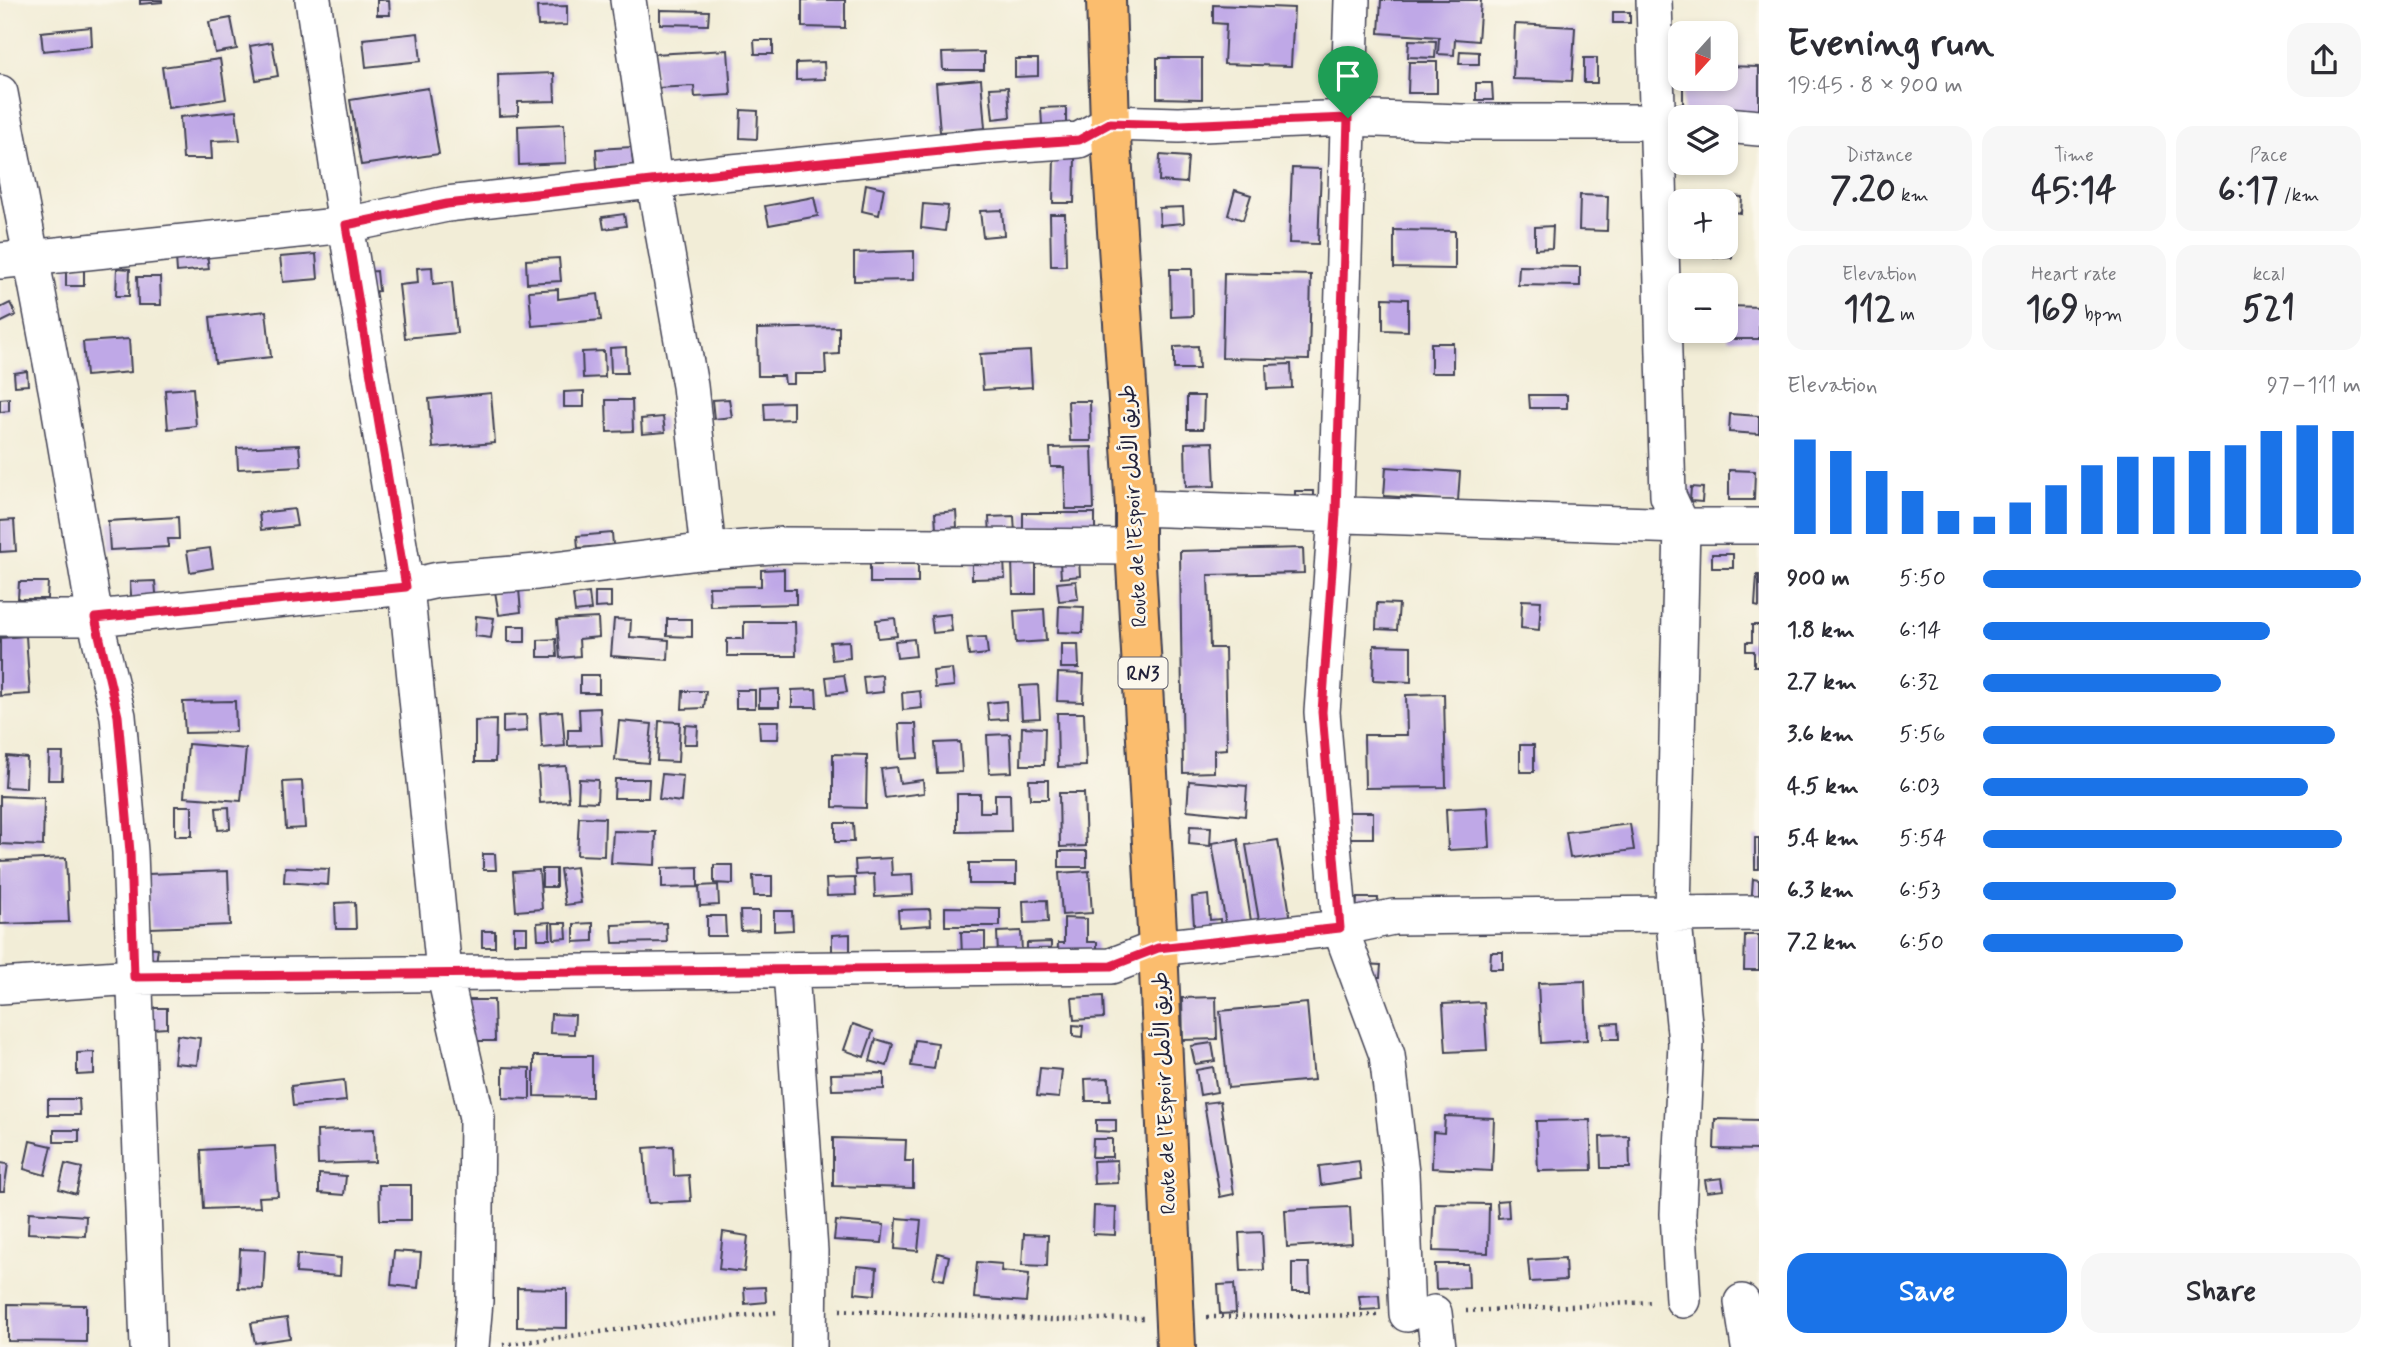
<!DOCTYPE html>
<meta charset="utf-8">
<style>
:root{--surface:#fff;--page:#f7f7f7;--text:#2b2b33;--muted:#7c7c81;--accent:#1a73e8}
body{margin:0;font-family:Mynerve,"Playpen Sans Arabic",sans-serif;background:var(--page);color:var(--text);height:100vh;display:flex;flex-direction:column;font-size:26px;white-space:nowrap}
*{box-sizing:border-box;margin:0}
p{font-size:23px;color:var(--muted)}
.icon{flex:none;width:38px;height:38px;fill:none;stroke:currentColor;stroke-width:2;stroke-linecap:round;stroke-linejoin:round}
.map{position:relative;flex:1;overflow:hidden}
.sheet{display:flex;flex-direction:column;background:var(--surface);width:630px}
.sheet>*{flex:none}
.needle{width:46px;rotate:201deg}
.buttons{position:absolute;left:1668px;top:21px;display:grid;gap:14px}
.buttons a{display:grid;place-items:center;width:70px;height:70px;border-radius:14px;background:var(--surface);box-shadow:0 4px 10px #0003;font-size:35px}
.pin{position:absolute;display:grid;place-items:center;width:60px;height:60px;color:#fff;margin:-72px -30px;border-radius:50% 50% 50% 0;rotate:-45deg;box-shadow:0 0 7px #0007}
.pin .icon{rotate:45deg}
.round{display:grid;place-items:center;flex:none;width:74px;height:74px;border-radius:21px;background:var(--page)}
.headline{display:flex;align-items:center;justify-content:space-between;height:119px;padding:0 28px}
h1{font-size:38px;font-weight:800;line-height:52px}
.stats{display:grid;grid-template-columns:repeat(3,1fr);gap:10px;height:119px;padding:7px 28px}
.stats div{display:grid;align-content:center;border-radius:18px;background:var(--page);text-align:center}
.stats b{font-size:35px;font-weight:800}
.stats small{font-size:19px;font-weight:400}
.stats p{font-size:19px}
.chart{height:196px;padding:14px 28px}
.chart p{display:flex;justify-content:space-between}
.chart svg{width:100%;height:126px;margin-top:7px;stroke:var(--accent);stroke-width:6}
.action{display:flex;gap:14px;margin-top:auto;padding:14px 28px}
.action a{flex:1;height:80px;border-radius:21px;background:var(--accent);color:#fff;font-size:28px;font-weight:800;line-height:80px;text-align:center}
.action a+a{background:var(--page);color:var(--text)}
ul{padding:0 28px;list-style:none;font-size:23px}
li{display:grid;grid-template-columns:112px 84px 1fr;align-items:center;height:52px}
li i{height:18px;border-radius:9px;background:var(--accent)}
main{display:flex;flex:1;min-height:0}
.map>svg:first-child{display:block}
</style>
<main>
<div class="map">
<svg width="1759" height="1347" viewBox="0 0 1759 1347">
<rect width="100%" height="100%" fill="#fbf7ec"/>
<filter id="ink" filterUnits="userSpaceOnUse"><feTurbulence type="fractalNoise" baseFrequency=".0143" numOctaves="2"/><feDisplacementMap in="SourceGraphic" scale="14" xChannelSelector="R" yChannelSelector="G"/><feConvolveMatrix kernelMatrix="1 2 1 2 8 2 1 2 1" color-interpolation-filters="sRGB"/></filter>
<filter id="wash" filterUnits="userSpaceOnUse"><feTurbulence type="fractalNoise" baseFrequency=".00686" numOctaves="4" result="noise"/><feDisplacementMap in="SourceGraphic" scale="28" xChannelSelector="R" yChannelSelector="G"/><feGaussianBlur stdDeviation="1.57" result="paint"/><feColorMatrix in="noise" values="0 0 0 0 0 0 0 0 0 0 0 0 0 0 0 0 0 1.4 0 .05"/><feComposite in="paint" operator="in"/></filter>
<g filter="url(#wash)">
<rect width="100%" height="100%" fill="#f2edd7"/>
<g id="blocks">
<!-- building -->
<path fill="#bfa8e7" d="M140,0H162V2L140,4Z
M377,0H389L390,15H377Z
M802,0H845V28L802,27Z
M1381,0H1481L1478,41L1455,39L1454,55L1438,54L1439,37L1379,33Z
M1213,5L1294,8L1291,66L1224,64L1226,24L1213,23Z
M567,6V25L538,26L537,7Z
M660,10L709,11L708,25L660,24Z
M1613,12H1630V23H1613Z
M231,18L237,49L215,53L209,22Z
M1515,24L1575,27L1572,81L1513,79Z
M91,27L92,46L43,51L41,32Z
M418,33L421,61L366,67L363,39Z
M754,40H773V54H755Z
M1409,40L1436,41L1435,58L1408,57Z
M272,42L278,76L256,80L250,46Z
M728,50L731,95L695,97L694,86L656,88L654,54Z
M1460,51L1479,52V64H1459Z
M984,52V70H943L942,53Z
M1157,58H1202V99L1157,98Z
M1584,58H1597V83H1584Z
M220,59L226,99L168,108L162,67Z
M1015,59H1038V76L1015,77Z
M824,62L825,79L796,80V63Z
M1409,62H1437V93H1408Z
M1726,66L1759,67V115L1683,113V79H1726Z
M554,73L555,101L518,102V115L499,116L498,75Z
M981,79L985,128L940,132L936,83Z
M1476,83H1492L1493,100H1476Z
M1008,87L1010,117L993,119L990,88Z
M428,88L439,154L361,165L350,100Z
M1066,107V124L1042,125L1041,108Z
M741,110L758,111L757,139L740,138Z
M236,111L240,140L211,141L212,159H183L180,117Z
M564,124L566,163L519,165L518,126Z
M632,147L633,165L597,168L596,149Z
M1160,155L1188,157L1186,183L1159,181Z
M1054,156L1075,157L1074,203H1053Z
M1292,168L1321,169L1318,244L1289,243Z
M866,184L884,188L879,215L862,211Z
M1235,190L1251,195L1243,220L1228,215Z
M1706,194L1742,197L1741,213L1726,211V201H1705Z
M1580,195L1608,196L1607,231L1579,230Z
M814,197L818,216L769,225L765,206Z
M923,204L948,206L945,231L921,228Z
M1183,207L1184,223L1160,225L1159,208Z
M1002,210L1004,235L983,237L980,211Z
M624,214L626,226L604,229L602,217Z
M1050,214H1065L1066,266H1051Z
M1553,226L1552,248L1535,249V227Z
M1726,229H1733L1732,258L1714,257V247H1726Z
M1394,230L1455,231V269L1394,268Z
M914,251V280L854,281V253Z
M207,254L209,269L177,272L176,257Z
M316,254L318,279L283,282L280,257Z
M559,258L561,281L527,283L526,260Z
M1519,266L1580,267V286L1518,285Z
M66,267H84V286H66Z
M432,267L433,284L452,282L457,333L405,338L399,285L418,283L417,268Z
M117,268L130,269L129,296H116Z
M1170,269H1192L1193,316L1171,317Z
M377,271L379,291L365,292L363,272Z
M1224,273L1311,275L1309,360L1222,358Z
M137,277H160L161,305H138Z
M558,289V299L598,294L601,320L532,326L529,291Z
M1383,298L1408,299V331L1383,330Z
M10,303L16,315L0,323V308Z
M1729,306L1759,307V339H1728Z
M266,311L271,357L215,363L210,317Z
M839,327V354L825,355L826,374H794V384H785L784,376H758L757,329Z
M129,339L131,372L86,376L83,342Z
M1431,343H1453V373H1431Z
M1198,346L1199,369H1174V347Z
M626,347L627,373H611L610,348Z
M604,351L605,377L583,378L582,352Z
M1030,351L1032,387L983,390L980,354Z
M1291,364L1292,388L1267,389L1266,365Z
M27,371L28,385L15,386L14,373Z
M193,388L196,426L168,429L165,390Z
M584,391V407H564V392Z
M491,393L495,443L433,448L429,399Z
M1529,395H1567V408H1530Z
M1187,396H1204L1203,429H1187Z
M9,398V411L0,412V399Z
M729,399L732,417L714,419L712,400Z
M606,400H632L633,431L607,432Z
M1068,401H1090L1091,441H1070Z
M793,402V419L765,420L764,403Z
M1730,414L1759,416V434L1729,432Z
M663,417L665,432L642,434L641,419Z
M1213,442L1215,486L1186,487L1185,443Z
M299,445L301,466L238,469L237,448Z
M1092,447L1094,509H1066L1064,467H1051L1050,448Z
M1386,467L1460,472L1458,501L1384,496Z
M1729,470L1755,471L1754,500H1729Z
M1691,487L1703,488L1702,502L1690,501Z
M1295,491H1313V507H1295Z
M294,509L297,526L261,530L259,513Z
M956,511L957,527L936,529L935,513Z
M1023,513H1095V538H1023Z
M1014,516L1015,534L990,536L989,517Z
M178,517L179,539H168L169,547L110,550L108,521Z
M14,520L16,551L0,552V521Z
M612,533L613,545L578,548L577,536Z
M210,548L213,568L190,572L187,551Z
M1303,548L1304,573L1208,575L1210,648H1225L1227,749L1214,750V772L1183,773L1180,551Z
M1712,554H1733V568H1712Z
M1012,559H1036V594H1013Z
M1079,559L1080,576L1061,578L1060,561Z
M1004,560L1005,578L972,579V562Z
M870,564H918V583H870Z
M784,569V589H796V604L710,606L709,587L761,586V570Z
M1757,575H1759V607L1755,606Z
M518,578L521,612L499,615L493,580Z
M155,581L157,605L132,606L130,582Z
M1076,581L1078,599L1059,601L1057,583Z
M19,582H48L47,599H18Z
M595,592H611V607L595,608Z
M589,593L591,610L575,612L573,595Z
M1522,600L1541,601L1539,630L1521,628Z
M1377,603L1399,604L1397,630L1376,629Z
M1059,606L1084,607L1083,633L1058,632Z
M1044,609L1046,641L1016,643L1014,611Z
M950,614L952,631L933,633L931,616Z
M476,616L494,618L491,638L475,636Z
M598,618L599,637L579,639L580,656L560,658L557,620Z
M895,618L897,636L878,638L876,620Z
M614,619L631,620L630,637L669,640L668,660L611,656Z
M667,619H692V637L667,636Z
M744,622H795L796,656H727V639H744Z
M1752,625H1759V666H1754V651H1746V642H1752Z
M508,626H525V642H508Z
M26,636L30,694L0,696V638Z
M986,637L988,654L969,656L967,638Z
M556,639L557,657H538V640Z
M914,639L916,656L897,658L895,641Z
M849,641L850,658L832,660L830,642Z
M1061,644H1078L1079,668H1061Z
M1374,645L1411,646V682L1373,680Z
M952,669L954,686L935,688L933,671Z
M1058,673L1084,674L1083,702L1057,701Z
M580,675H599V693H580Z
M844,675L847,692L828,694L826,677Z
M882,675L883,692L865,694L863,677Z
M1038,685L1040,718L1022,719L1020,686Z
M779,689V707H759V690Z
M816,689L817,707H792V690Z
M736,690H755V708H736Z
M683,691H706L704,708L682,709Z
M920,691L922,708L903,710L902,693Z
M1444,694L1446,787L1365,788L1364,735H1407L1406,695Z
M235,701L236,732L185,733L183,702Z
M1006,701L1007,719L989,720L987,703Z
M600,708L602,745L568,746V730H580L579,709Z
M562,711L565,746L542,748L540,713Z
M1057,713H1084L1086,766L1058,767Z
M526,715L527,731L503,733V716Z
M496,720L495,762H475V721Z
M619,721L652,724L648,763L615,760Z
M659,721L680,722L678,762L657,761Z
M759,721H779L778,739H760Z
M899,724H916L918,758L901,759Z
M685,725L698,726L697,744H684Z
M1022,727L1045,728L1044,765H1021Z
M1010,734L1012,772L989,773L987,735Z
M960,742L962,772L937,773L935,743Z
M188,744L246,749L241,801L184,797Z
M1520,745H1534V772H1520Z
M49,753H63L62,780H48Z
M833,754L867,755L866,808L833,807Z
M7,756L27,758L26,788L5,787Z
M566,766L569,801L540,803L538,768Z
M897,767L900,783L923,780L924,793L885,798L881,769Z
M662,774L683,776L681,802L659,799Z
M579,779L598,780L597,802L578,801Z
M615,779H649L648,798H614Z
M1029,780H1048V799H1030Z
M302,781L305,828L286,829L283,782Z
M1189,781L1247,786L1245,816L1187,810Z
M1059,793H1084L1086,846L1060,847Z
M957,794H980V812H995V794H1010L1011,831L957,832Z
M0,796L44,798L43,846L0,844Z
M175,806H192V836H175Z
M229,807L230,829L218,830L216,808Z
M1488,807L1490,848L1448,850L1446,809Z
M1347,812H1373V838H1347Z
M579,817L605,818L604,856L577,855Z
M835,823H853L854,842H835Z
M1630,824L1634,850L1570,858L1566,832Z
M1190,826L1211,827L1210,846L1189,844Z
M613,831L656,832L655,865L611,863Z
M1755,838H1759V869H1755Z
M1238,839L1252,927L1227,931L1212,843Z
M1278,840L1292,927L1261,932L1246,845Z
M1059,851H1087V867H1059Z
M483,854H495L496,870H483Z
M66,858L69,922L0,924V861Z
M891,858L892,875L912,874L913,895L875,897L874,874L856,875L855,860Z
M969,863H1016V884H969Z
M714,865H733V884L714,883Z
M285,867L329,869L328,885L284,882Z
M576,867L581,903L565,905L560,869Z
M698,867V887L662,888V868Z
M542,869H556V887H542Z
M539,870L542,909L516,911L513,872Z
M228,871L230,925L150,928L148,874Z
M1089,871L1092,913L1062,915L1059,873Z
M753,876H772V896H754Z
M855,878L856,895L827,896L826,879Z
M1753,879L1759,880V907H1751Z
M718,885L719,905L700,906L699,886Z
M1208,895L1210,920L1220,919L1221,935L1195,938L1192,897Z
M1357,898H1378L1377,918H1356Z
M1047,900L1048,922L1024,923L1023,901Z
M355,902L356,929H336L335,903Z
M945,907L1000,908V926H945Z
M930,909L931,925L899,927L898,910Z
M740,911H759V930L741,931Z
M774,911H792L793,930L774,931Z
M707,916H725L726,936H707Z
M1064,918L1087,919V942H1097V966H1057L1058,943H1064Z
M550,922V939H538L537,923Z
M553,923H566L567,938L554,939Z
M593,923V941L574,942V924Z
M666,923L667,942L613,943L612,925Z
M514,927H527V943H514Z
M482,931H495V947H482Z
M1021,931L1022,953L998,954L997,932Z
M961,932H985V954L962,955Z
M850,934V954H832V935Z
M1745,935H1759V970H1744Z
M1051,942V965H1027V943Z
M142,947L158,948L155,971Z
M1491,952H1503V969H1490Z
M1363,964L1381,965L1380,977H1363Z
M1585,981L1587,1040L1541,1043L1538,983Z
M1103,996L1104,1018L1074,1020L1072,998Z
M1216,997L1217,1039L1183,1040L1182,998Z
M465,1000H494L495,1041H466Z
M1484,1002L1487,1050L1446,1052L1443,1004Z
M1307,1003L1314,1080L1228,1088L1220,1011Z
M151,1008H167V1028L151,1029Z
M551,1014L575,1015L574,1034L550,1033Z
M1618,1023L1619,1039H1603L1602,1024Z
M853,1024L873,1031L864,1057L844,1050Z
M1073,1025L1083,1026L1082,1037L1073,1036Z
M177,1035L200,1038L197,1065L174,1063Z
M876,1039L893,1044L887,1066L870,1061Z
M915,1040L938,1043L934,1069L911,1066Z
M1212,1043L1215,1061L1195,1064L1191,1046Z
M94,1052V1074L77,1075V1053Z
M534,1056H592V1097L534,1096Z
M503,1067L530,1068V1099L503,1098Z
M1213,1067L1217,1092L1200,1095L1196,1070Z
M1040,1068L1062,1070L1059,1098L1037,1096Z
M884,1073V1089L832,1090L831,1074Z
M1109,1078L1110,1101H1086L1085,1079Z
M344,1080L346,1101L293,1106L291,1086Z
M48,1099H79L80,1115H48Z
M1220,1101L1234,1194L1220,1197L1204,1103Z
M1445,1116L1494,1118L1492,1171L1432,1168L1433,1132L1444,1133Z
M1715,1119L1759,1120V1150L1714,1149Z
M1096,1120H1116V1132L1096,1131Z
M1590,1120L1592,1170L1538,1171L1536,1121Z
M374,1129L375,1162L318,1164L317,1131Z
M54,1130H79V1142H54Z
M1629,1136L1630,1168H1601L1600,1137Z
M833,1138L906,1140L905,1161H913V1188L833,1186Z
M1093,1139H1112V1157H1092Z
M30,1141L52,1146L45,1175L24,1169Z
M275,1146L278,1196L259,1197L260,1207L204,1209L201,1150Z
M673,1146L674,1176L689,1175L691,1201L648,1203L644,1148Z
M1117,1160L1118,1183L1094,1184L1093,1161Z
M1359,1161L1361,1179L1321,1185L1319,1166Z
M0,1163L8,1164L4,1191H0Z
M65,1164L82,1168L76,1194L59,1189Z
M319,1174L346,1176L344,1195L319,1193Z
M1722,1178L1724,1190L1707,1192L1705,1180Z
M379,1185H411V1220H380Z
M1508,1200L1509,1217L1498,1218L1497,1201Z
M1435,1203L1489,1204L1488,1253L1433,1251Z
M1094,1206L1116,1207L1115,1235L1093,1234Z
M1350,1207L1352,1243L1287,1247L1285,1210Z
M29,1212L86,1216L85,1236L28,1233Z
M897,1218L921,1220L918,1251L895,1249Z
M836,1221L884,1225L882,1243L834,1240Z
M723,1232L748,1236L744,1272L719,1269Z
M1262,1232L1264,1270L1241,1271L1239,1233Z
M1024,1234L1048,1235L1047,1266L1022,1265Z
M240,1249L265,1250L263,1289L238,1288Z
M394,1251L421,1253L418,1288L391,1285Z
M938,1253L949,1256L944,1280L933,1278Z
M297,1254L341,1258L340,1276L296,1273Z
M1565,1258L1566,1280L1530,1282L1528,1260Z
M977,1262L1002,1264L1001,1271L1029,1274L1026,1302L974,1298Z
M1292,1263H1309L1310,1292H1292Z
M1435,1264H1468L1469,1288L1436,1289Z
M857,1266L877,1268L875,1295L855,1293Z
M1234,1284L1236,1313L1220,1314L1218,1285Z
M765,1287L766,1302L745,1304L744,1288Z
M517,1288L567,1289V1328L517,1327Z
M1379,1295L1380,1309L1361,1310L1359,1296Z
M8,1304L86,1305V1342L8,1341Z
M287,1318L290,1338L255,1343L251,1323Z"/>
</g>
</g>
<g filter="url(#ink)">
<use href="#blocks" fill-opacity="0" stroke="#414052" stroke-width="2"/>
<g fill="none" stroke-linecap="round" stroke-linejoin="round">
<defs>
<path id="minor" d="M313,0L346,225L406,587L444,972L477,1118L475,1301L471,1347
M628,0L654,180L690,386L708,551
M1352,0L1336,513L1322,712L1340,928L1387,1055L1401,1173L1407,1314
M1654,0L1668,496L1682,526L1673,912L1686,1043L1678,1214L1683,1300
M0,93L57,394L95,618L118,716L130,852L148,1347
M1726,125L1759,128
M0,261L346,225L447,204L722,173L981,147L1079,140L1110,123L1179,125L1348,118L1461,122H1680
M1135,508L1682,526H1759
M0,618H95L406,587L438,580L537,572L708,551L783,545L1135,547
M791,971L810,1251L809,1347
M0,986L134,977L1111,966L1158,948L1340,928L1393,917L1759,913
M1742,1302L1749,1347
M1434,1313L1438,1347"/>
<path id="trunk" d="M1106,0L1110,123L1135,508V547L1158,948L1176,1347"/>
</defs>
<!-- minor casing -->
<use href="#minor" stroke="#414052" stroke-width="38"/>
<!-- trunk casing -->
<use href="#trunk" stroke="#414052" stroke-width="42"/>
<!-- path -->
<path stroke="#414052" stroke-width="4.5" stroke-dasharray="2 5" stroke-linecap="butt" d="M840,1310L1052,1320L1143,1318
M1466,1311L1653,1302
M1207,1317L1377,1315
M503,1345L630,1328L779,1312"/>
<!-- minor -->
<use href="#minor" stroke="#fff" stroke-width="35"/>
<!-- trunk -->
<use href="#trunk" stroke="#fbbd6e" stroke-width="38"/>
</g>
</g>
<g fill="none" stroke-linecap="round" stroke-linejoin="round" filter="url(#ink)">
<defs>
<path id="route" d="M1348,118L1336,513L1322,712L1340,928L1158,948L1111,966L134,977L130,852L118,716L95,618L406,587L346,225L447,204L722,173L981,147L1079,140L1110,123L1179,125Z"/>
</defs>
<!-- route casing -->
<use href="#route" stroke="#fff" stroke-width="14"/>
<!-- route -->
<use href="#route" stroke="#e11d48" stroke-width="9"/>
</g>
<g text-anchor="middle" stroke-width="5" stroke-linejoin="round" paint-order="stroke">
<!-- shield labels -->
<rect fill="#fbf7ec" stroke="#636270" stroke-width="2" x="1118.5" y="657.5" width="49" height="31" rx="5"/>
<g font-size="19" font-weight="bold" fill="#22223b">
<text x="1143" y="680">RN3</text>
</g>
<!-- street labels -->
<g font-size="21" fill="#22223b" stroke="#fbf7ec">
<text transform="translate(1133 506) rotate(-93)" y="7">Route de l’Espoir طريق الأمل</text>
<text transform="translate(1164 1093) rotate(-92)" y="7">Route de l’Espoir طريق الأمل</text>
</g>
</g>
</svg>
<div class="buttons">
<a><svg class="needle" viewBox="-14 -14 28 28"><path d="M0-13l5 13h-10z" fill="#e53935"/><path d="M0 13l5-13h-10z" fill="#7c7c81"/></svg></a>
<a><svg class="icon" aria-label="layers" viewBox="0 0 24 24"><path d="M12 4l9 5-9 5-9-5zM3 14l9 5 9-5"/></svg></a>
<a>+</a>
<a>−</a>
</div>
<div class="pin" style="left:1348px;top:118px;background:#1e9e55"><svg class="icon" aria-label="arrive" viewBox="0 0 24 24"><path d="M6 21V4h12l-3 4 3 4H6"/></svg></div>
</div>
<section class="sheet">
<div class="headline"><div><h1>Evening run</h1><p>19:45 · 8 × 900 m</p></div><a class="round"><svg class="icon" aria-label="share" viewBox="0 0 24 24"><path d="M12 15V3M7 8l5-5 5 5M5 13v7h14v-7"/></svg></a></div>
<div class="stats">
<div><p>Distance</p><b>7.20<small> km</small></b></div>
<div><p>Time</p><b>45:14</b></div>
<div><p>Pace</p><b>6:17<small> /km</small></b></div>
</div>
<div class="stats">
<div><p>Elevation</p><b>112<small> m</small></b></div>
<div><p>Heart rate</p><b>169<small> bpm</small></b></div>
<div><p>kcal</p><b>521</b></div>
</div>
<div class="chart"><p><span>Elevation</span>97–111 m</p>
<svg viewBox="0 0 160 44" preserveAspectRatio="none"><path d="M5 44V11M15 44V15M25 44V22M35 44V29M45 44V36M55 44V38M65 44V33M75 44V27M85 44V20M95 44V17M105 44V17M115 44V15M125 44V13M135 44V8M145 44V6M155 44V8"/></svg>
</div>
<ul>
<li><b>900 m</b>5:50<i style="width:100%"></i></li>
<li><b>1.8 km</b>6:14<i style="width:76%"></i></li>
<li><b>2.7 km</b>6:32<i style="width:63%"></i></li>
<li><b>3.6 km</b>5:56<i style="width:93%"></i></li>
<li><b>4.5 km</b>6:03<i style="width:86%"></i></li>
<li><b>5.4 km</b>5:54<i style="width:95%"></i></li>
<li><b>6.3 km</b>6:53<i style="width:51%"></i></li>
<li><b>7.2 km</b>6:50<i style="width:53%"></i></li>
</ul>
<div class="action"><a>Save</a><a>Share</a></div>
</section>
</main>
